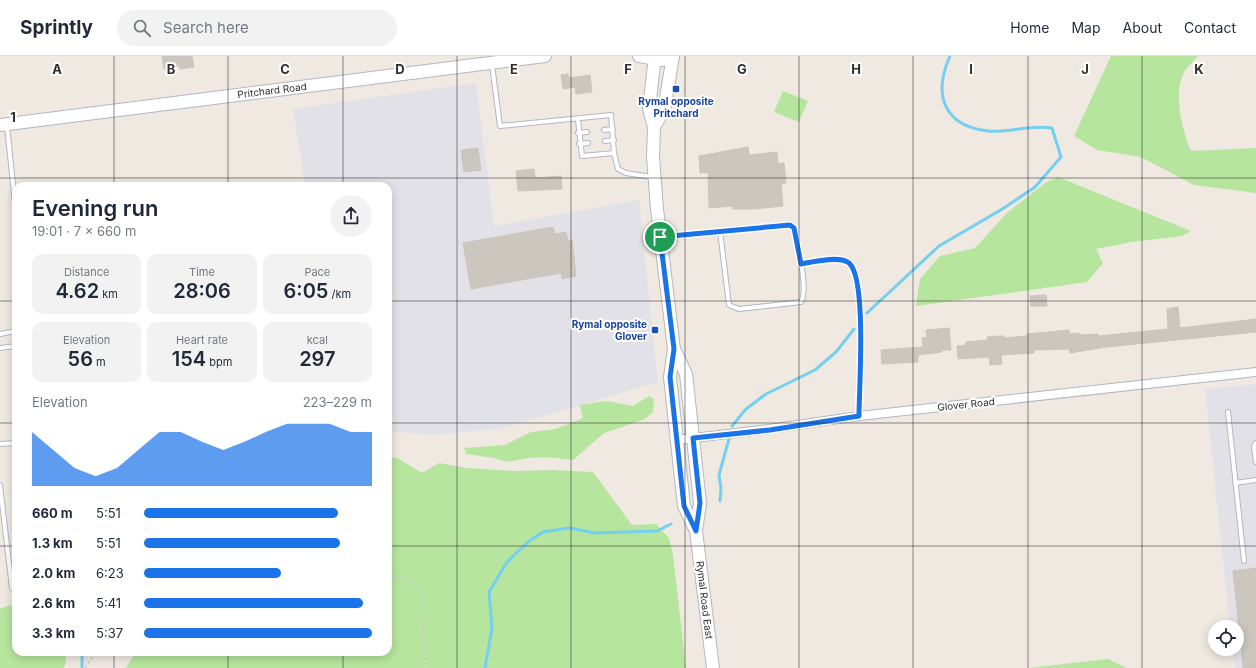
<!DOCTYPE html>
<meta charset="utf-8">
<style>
:root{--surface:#fff;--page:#f2f2f3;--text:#1f2937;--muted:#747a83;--line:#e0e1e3;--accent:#1a73e8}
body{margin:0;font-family:Inter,sans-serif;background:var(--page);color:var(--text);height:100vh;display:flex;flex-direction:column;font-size:15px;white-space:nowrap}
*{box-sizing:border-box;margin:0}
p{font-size:13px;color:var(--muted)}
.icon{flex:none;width:22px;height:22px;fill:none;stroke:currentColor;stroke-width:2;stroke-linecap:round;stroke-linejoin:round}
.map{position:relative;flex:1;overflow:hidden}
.details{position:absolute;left:12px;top:126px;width:380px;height:474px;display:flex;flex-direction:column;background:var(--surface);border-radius:12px;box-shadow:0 2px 10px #0003}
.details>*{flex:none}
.tools{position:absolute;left:1208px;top:564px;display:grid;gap:8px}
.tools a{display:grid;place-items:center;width:36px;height:36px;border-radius:50%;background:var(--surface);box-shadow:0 2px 10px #0003;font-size:20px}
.pin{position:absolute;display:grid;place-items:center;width:34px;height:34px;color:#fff;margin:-17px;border:2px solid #fff;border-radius:50%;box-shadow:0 1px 4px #0007}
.round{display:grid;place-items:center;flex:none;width:42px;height:42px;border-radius:21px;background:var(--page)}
.overview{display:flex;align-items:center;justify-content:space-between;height:68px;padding:0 20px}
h1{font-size:22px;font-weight:600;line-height:30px}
.figures{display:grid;grid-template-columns:repeat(3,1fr);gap:6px;height:68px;padding:4px 20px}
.figures div{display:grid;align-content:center;border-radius:10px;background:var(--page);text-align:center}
.figures b{font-size:20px;font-weight:600}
.figures small{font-size:11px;font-weight:400}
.figures p{font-size:11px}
.chart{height:112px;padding:8px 20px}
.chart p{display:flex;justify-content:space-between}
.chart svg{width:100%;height:72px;margin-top:4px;fill:var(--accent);opacity:.7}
ul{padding:0 20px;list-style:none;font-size:13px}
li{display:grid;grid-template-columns:64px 48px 1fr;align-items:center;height:30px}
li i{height:10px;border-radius:5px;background:var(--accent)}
header{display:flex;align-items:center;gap:24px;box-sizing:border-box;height:56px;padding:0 20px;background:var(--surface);border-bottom:1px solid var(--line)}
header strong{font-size:19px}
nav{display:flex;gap:22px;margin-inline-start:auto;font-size:14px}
.search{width:280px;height:36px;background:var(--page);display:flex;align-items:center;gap:10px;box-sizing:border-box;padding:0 14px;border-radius:22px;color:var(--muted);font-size:15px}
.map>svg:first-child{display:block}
</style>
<header>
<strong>Sprintly</strong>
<div class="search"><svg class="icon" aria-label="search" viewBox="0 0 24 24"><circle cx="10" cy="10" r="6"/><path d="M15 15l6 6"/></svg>Search here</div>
<nav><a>Home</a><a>Map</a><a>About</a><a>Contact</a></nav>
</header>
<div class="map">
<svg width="1256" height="612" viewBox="0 0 1256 612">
<rect width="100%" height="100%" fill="#efe9e1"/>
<!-- industrial -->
<path fill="#e3e1e8" d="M476,27L494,170L639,144L658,326L500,373L428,379L388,375V130H305L293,53Z
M1256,328V612H1235L1232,593H1237V571H1230L1205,333Z"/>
<!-- green -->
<path fill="#b6e59e" d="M1111,0H1198C1193,5 1187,11 1184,17C1173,36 1182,76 1191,95L1256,92V137L1194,129L1141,101L1097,94L1074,80Z
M783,35L808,45L799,66L774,56Z
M1058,121L1191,175L1182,180L1132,186L1096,193L1103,207L1087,226L916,250L920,223L940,200L975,192L1007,157L1045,127Z
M649,340L654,343L653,356L645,363L604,377L573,404L545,401L528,402L508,406L494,402L466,398L464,392L505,389L531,376L556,373L583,362L580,349L606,345L633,350Z
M388,402H397L422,417L439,407L467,412L515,415L552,414L593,416L632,469L656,468L669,482L673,499L686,612H426L424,558L425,612H126L136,596H388Z
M10,549L16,552V596H65L66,607L63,612H0V553Z
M1108,603L1127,612H1029Z"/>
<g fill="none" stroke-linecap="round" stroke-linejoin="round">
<!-- stream -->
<path stroke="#75cff0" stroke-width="3" d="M867,257L939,190L1004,152L1035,131L1061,101L1052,72C1030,68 1009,77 988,75C943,70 933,38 950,0
M732,370L746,353L766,338L815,314L836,296L854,273
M720,445L721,433L719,419L730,379
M82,612V596
M485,612L492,572L489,536L507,506L529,485L543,476L569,472L595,477L657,475L671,468"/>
</g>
<!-- building -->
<path fill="#cbc7bf" stroke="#cbc5ba" d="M162,0H192L194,11L180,13L179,10L164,13Z
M568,18L569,22L590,19L592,36L576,38L575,31L563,33L561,19Z
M748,91L749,99L777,96L778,108L784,107L786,127L781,128L783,150L754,153H733L732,150L709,152L708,116L700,117L699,100Z
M478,92L481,114L464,116L461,94Z
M534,113L535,122L561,120L562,133L518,135L516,115Z
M553,171L555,178L566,176L568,185L572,184L576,220L562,223L561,217L471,233L463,187Z
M1046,239L1047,250H1031L1030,240Z
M1178,251L1180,272L1256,263V276L1106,291L1070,297L1069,293L1034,294V297L1001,299L1002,308L990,309L989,301L958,303L957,290L966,289V286L988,284L987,281L999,280H1004V282L1027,280V278L1069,274L1070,278L1079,277V279L1098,278V280L1168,273L1167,253Z
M949,272L951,294H942V296L918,299V306L882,308L881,294L923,291L922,282L927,281L926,274Z
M1256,512V612H1243L1233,515Z"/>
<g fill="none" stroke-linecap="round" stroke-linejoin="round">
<defs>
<path id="lane" d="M492,9L500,70L611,59L614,97L582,100L578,64
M7,70L16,157
M604,74L613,73
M578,77L587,76
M605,85L614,84
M579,88L588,87
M614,97L618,113L626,117L652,121
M663,181L773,170L790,169L794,172C797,188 809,233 801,246L739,253L729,249L720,175
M801,208C812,206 840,199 849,207C867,222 859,333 859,360
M0,278L16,275
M0,292L16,290
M1228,356L1244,505
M1256,387L1254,391L1256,406
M0,388L16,387
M1235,427L1256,424
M0,429L12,532L16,531"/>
<path id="street" d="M677,384L769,373L859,360L1256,316"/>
<path id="secondary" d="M639,0L662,4
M655,0L649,53L654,71L653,101L657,153L674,293L670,321L684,450L696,475
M0,69L545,0
M654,71L664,54L673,0
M674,293L686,318L700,447L696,475L713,612"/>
</defs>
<!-- lane casing -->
<use href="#lane" stroke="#b4b7c1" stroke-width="6"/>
<!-- street casing -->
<use href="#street" stroke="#b4b7c1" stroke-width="10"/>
<!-- secondary casing -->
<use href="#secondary" stroke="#b4b7c1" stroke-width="14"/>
<!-- path -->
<path stroke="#c9c9c9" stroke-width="1.5" stroke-dasharray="3 2" stroke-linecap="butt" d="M388,520H402L419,531L423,546L426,612
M85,612L96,596"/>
<!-- lane -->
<use href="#lane" stroke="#fff" stroke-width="4"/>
<!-- street -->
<use href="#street" stroke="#fff" stroke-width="8"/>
<!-- secondary -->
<use href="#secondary" stroke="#fff" stroke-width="12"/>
</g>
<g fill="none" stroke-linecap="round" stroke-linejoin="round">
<defs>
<path id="route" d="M790,169L794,172L801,208C812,206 840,199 849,207C867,222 859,333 859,360L770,374L693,382L700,447L696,475L684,450L670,321L674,293L660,181Z"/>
</defs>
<!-- route casing -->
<use href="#route" stroke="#fff" stroke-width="8"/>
<!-- route -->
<use href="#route" stroke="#1a73e8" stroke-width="5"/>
</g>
<!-- grid -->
<path fill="none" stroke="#2e2e2e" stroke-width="1" stroke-opacity="0.55" d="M114,0V130M228,0V130M343,0V130M457,0V612M571,0V612M685,0V612M799,0V612M913,0V612M1028,0V612M1142,0V612M0,122H1256M0,245H16M388,245H1256M0,367H16M388,367H1256M0,490H16M388,490H1256M114,596V612M228,596V612M343,596V612"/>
<!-- markers -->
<g fill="#1a4fb4" stroke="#fff" stroke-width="1.5">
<rect x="672" y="29" width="8" height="8" rx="2"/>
<rect x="651" y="270" width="8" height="8" rx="2"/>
</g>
<g text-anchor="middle" stroke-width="4" stroke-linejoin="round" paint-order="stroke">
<!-- street labels -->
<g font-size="10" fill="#2e2e2e" stroke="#fff">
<text transform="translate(272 34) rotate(-7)" y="4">Pritchard Road</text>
<text transform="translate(966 348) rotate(-6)" y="4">Glover Road</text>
<text transform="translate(705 544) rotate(83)" y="4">Rymal Road East</text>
</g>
<!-- transit labels -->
<g font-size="10" font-weight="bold" fill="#164399" stroke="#fff">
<text x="676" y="49">Rymal opposite<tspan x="676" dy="12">Pritchard</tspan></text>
<text x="647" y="272" text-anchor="end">Rymal opposite<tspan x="647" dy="12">Glover</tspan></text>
</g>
</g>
<g font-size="13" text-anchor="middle" font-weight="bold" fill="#2e2e2e" stroke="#fff" stroke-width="4" stroke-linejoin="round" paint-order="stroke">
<text x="57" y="18">A</text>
<text x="171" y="18">B</text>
<text x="285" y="18">C</text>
<text x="400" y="18">D</text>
<text x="514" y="18">E</text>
<text x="628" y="18">F</text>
<text x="742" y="18">G</text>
<text x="856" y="18">H</text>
<text x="971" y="18">I</text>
<text x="1085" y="18">J</text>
<text x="1199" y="18">K</text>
<text x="13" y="66">1</text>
</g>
</svg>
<div class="tools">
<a><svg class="icon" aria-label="locate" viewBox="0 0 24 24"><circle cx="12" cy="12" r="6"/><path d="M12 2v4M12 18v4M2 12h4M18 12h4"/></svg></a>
</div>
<div class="pin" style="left:660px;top:181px;background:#1e9e55"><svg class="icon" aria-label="arrive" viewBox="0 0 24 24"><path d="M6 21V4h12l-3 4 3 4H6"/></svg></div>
<section class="details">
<div class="overview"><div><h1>Evening run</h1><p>19:01 · 7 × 660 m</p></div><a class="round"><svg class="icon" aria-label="share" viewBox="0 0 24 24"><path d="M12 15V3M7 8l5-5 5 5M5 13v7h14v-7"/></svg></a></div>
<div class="figures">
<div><p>Distance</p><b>4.62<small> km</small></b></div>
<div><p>Time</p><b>28:06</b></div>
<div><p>Pace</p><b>6:05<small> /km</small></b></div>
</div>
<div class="figures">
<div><p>Elevation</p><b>56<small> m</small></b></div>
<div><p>Heart rate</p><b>154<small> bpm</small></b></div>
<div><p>kcal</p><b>297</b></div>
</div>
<div class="chart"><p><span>Elevation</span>223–229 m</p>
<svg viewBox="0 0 160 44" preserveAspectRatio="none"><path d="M0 44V11L10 22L20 33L30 38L40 33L50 22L60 11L70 11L80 17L90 22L100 17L110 11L120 6L130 6L140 6L150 11L160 11V44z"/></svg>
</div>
<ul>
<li><b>660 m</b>5:51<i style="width:85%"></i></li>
<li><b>1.3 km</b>5:51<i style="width:86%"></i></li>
<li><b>2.0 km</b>6:23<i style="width:60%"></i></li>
<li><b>2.6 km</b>5:41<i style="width:96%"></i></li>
<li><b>3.3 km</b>5:37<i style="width:100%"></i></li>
</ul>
</section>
</div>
